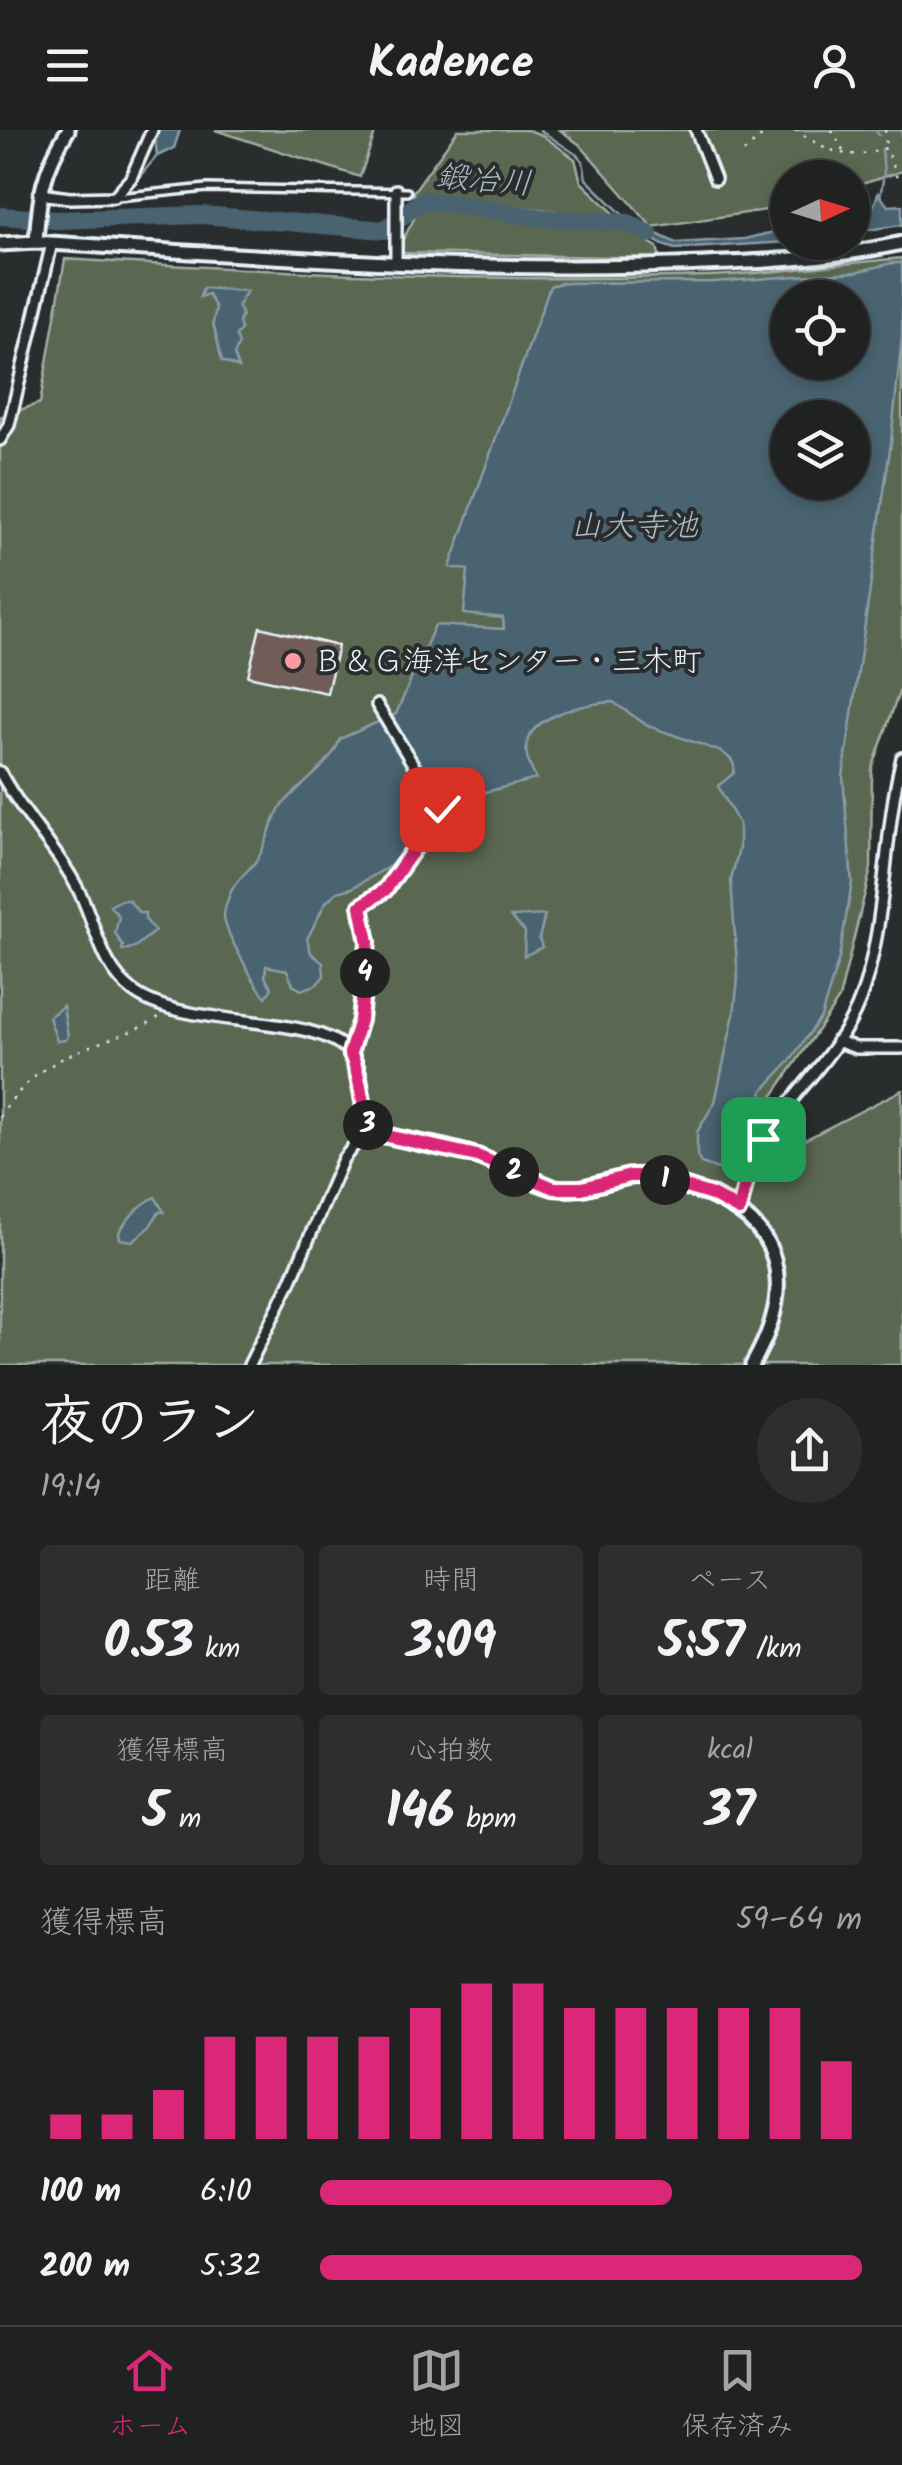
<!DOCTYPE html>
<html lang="ja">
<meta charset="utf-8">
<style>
:root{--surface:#202222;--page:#2d2f2f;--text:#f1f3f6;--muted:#a2a4a5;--line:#3d3f40;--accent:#db2777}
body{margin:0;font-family:Kalam,"Klee One",sans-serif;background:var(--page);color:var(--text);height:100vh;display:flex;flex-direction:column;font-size:38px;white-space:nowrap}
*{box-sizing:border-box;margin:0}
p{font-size:32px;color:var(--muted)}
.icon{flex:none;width:55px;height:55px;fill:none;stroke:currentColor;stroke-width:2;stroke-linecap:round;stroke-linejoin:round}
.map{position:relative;height:1235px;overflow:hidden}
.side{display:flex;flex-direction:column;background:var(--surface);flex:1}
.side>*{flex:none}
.needle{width:65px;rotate:86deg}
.controls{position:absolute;left:770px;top:30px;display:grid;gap:20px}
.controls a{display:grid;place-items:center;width:100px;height:100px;border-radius:50%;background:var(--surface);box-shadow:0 5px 15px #0003,0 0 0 2px var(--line);font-size:50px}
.pin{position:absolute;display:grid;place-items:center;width:85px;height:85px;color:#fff;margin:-42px;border-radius:20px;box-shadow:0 5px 15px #0006}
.km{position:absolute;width:50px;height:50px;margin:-25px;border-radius:50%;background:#222;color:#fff;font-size:28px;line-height:50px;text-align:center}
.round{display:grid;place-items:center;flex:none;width:105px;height:105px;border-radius:52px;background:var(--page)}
.overview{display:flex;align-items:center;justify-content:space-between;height:170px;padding:0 40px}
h1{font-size:55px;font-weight:600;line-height:75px}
.figures{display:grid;grid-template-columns:repeat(3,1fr);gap:15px;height:170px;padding:10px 40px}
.figures div{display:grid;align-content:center;border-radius:10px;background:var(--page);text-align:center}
.figures b{font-size:50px;font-weight:600}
.figures small{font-size:28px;font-weight:400}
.figures p{font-size:28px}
.chart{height:280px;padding:20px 40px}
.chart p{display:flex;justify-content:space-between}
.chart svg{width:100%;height:180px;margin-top:10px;stroke:var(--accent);stroke-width:6}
ul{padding:0 40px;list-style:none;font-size:32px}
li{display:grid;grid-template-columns:160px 120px 1fr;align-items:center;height:75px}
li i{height:25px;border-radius:12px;background:var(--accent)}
header{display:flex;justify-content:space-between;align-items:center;height:130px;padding:0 40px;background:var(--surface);font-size:45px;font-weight:600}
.tab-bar{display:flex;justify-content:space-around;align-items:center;height:140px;border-top:2px solid var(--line);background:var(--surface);font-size:28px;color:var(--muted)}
.tab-bar a{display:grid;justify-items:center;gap:5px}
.tab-bar .on{color:var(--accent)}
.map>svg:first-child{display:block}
</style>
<header><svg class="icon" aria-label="menu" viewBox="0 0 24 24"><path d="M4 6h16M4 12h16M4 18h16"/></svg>Kadence<svg class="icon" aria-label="person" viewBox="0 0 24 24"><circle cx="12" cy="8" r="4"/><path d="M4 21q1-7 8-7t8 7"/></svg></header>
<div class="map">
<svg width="902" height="1235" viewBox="0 0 902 1235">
<rect width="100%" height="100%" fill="#2a2d2e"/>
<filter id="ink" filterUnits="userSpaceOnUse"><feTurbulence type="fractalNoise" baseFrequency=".01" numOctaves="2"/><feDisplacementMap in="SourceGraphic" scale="20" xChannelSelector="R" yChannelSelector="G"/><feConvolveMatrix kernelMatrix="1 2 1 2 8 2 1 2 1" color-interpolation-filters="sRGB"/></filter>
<g filter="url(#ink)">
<!-- green -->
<path fill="#5a6851" stroke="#a1aca4" stroke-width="2.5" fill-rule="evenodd" d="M215,0H376L360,47Z
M458,0H528L542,5L575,29L581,52L619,88L411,65Z
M560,0H902V41L853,57L852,48H788L787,77L652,97L580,15Z
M422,74L551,93L626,98L657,117L660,128L403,123L399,117Z
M902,128V554L872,639L871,738L839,869L744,1008L734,1030L771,1027L902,960V1235H0V287L40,273L65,129C278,142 491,153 705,146C770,144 837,134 902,128ZM788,168H852V232H788ZM788,288H852V352H788Z"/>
<!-- water -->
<path fill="#4a636f" stroke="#899ca6" stroke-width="2.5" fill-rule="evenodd" d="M158,0H180L174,18L157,26L155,6Z
M878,63L888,76L902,75V95L853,102V87C869,84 874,79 878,63Z
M629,91L676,113L744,109L787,99V112L675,119L663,115L628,95Z
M892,133H902V207L891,312L843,647L852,753L839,828L821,887L789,932L763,960L744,1003L718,1039L701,1033L697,1026V1002L715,972L734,884L738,849L731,750L739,718V694L718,656L734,643C736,632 730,628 722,622L648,596L613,572C585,573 518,587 527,626C528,634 533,642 536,649L454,670L422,686L400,725L390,736L352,758L337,762L326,772L307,809L311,823L323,833L324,846L316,855L301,860L293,855L287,840L266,836L265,847L272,858L266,867C255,855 224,801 224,786C224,780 228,769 230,764C236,748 250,741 258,728C269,711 271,687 285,672C302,653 331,635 340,609L396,584L435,495L504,499L503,488L464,484L468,440L450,437L550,156L561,153L713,152L856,142ZM788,168H852V232H788ZM788,288H852V352H788Z
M203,158L247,161L238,176L242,185L239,192L241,200L236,206L239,214L234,225L239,238L222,231L213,193L216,178L208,164L200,167Z
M121,770H129L139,783H145V789L155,801L135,817L122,821L123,816L115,803L119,786L110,776Z
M545,785L539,808L542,817L524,826L525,802L511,787Z
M63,876L68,906L66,910L57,911L49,887Z
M155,1067L164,1082H159L148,1099L132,1111L120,1109L119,1102C129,1087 139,1075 155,1067Z"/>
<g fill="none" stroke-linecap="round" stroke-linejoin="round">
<!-- stream -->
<path stroke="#899ca6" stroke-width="2.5" d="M540,0L577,25L583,31L586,49L629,91
M875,0L879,5
M51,58L71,63L108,62
M129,59L157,26
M880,67L884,44L882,19"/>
<!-- river -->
<path stroke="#4a636f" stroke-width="18" d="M0,86L57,90L202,85L384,100L423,70L542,88L628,93L649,104"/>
</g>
<!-- building -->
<path fill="#6f5d58" stroke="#e8f1f8" stroke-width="2.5" d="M260,497L338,516L327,563L248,546Z"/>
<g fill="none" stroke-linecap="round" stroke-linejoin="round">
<defs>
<path id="service" d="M117,67L207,58L407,62"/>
<path id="minor" d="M696,0L715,49
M39,64L70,68L114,67L131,48L152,0
M396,134V60
M0,310L9,295L52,113
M0,642C22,685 59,720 80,763C97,798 101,838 134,862C188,901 317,881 351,924C368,945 359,974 369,997L374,1003L385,1005
M837,911L856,918H902
M350,923L360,890L368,812L361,776L385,760L433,692L445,687L377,575
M739,1080C745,1056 751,1029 764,1008C793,961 840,923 860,870C887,796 883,704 902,628
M249,1235L289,1155L343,1029L369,997"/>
<path id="tertiary" d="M36,112C39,66 43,40 68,0
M0,114L36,112C238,125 441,141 644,136C730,133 818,132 902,113
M385,1005C417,1012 451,1016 482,1028C505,1037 528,1052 553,1058C584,1065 612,1045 643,1046C660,1046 678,1054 695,1060C786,1090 796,1158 752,1235"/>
</defs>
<!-- service casing -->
<use href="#service" stroke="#e8f1f8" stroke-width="12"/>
<!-- minor casing -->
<use href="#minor" stroke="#e8f1f8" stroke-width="16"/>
<!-- tertiary casing -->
<use href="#tertiary" stroke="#e8f1f8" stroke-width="19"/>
<!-- path -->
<path stroke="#e8f1f8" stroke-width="2.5" stroke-dasharray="2.5 8" stroke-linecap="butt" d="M795,0C828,21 847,32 886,18L897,48L902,50
M832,0L845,25
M885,0L886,16
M744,22L768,0
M0,987C23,949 57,927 99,913C122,904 143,899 163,884"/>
<!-- service -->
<use href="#service" stroke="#2a2d2e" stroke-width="5"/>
<!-- minor -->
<use href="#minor" stroke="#2a2d2e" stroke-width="9"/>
<!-- tertiary -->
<use href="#tertiary" stroke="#2a2d2e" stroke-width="11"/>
</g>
</g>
<g fill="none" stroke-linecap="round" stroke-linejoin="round" filter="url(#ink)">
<defs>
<path id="route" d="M442,679L445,687L433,692L385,760L361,776L368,812L360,890L350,923C363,948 361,987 374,1003L477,1026L554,1058H582L630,1046H649L712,1065L739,1080L746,1051L763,1009"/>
</defs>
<!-- route casing -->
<use href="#route" stroke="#fff" stroke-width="20"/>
<!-- route -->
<use href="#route" stroke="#db2777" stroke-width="12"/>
</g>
<!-- markers -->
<circle fill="#ff9aa2" stroke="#2a2d2e" stroke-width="4" cx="293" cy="531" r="10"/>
<g text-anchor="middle" stroke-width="8" stroke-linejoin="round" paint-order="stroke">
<!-- poi labels -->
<g font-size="30" fill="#e8f1f8" stroke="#2a2d2e" text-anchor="start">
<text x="313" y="541">Ｂ＆Ｇ海洋センター・三木町</text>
</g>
<!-- water labels -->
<g font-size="32" font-style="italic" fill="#a9b8c1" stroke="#2a2d2e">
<text transform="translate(484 49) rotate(5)" y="11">鍛冶川</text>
<text x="634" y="406">山大寺池</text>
</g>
</g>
</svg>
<div class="controls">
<a><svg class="needle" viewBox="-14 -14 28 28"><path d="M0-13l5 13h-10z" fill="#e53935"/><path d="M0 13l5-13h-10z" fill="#a2a4a5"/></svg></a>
<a><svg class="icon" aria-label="locate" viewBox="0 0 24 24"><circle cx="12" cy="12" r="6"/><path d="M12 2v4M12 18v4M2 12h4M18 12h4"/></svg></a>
<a><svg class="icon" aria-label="layers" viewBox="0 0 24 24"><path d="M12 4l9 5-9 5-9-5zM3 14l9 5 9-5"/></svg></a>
</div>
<div class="pin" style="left:763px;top:1009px;background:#1e9e55"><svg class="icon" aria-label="arrive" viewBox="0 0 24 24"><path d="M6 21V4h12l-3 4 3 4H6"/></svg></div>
<div class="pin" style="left:442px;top:679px;background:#d93025"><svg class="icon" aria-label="check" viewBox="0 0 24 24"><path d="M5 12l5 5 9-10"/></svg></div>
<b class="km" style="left:665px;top:1050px">1</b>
<b class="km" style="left:514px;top:1042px">2</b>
<b class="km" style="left:368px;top:995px">3</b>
<b class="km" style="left:365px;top:843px">4</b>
</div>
<section class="side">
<div class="overview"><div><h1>夜のラン</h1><p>19:14</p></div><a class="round"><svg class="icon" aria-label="share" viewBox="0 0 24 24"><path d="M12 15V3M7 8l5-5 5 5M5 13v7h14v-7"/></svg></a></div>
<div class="figures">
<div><p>距離</p><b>0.53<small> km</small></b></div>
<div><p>時間</p><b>3:09</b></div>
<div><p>ペース</p><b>5:57<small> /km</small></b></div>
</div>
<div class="figures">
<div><p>獲得標高</p><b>5<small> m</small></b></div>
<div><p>心拍数</p><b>146<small> bpm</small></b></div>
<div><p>kcal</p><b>37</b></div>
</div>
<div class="chart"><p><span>獲得標高</span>59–64 m</p>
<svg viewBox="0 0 160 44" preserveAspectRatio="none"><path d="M5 44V38M15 44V38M25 44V32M35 44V19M45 44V19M55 44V19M65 44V19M75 44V12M85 44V6M95 44V6M105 44V12M115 44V12M125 44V12M135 44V12M145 44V12M155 44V25"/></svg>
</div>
<ul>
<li><b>100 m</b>6:10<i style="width:65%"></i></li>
<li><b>200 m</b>5:32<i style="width:100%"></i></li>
</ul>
</section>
<nav class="tab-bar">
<a class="on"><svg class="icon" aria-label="home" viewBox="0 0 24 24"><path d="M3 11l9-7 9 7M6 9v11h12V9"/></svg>ホーム</a>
<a><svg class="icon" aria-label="map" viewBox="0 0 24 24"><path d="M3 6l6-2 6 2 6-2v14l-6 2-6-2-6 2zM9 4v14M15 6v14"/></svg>地図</a>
<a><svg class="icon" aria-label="saved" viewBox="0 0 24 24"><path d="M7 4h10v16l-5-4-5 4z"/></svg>保存済み</a>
</nav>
